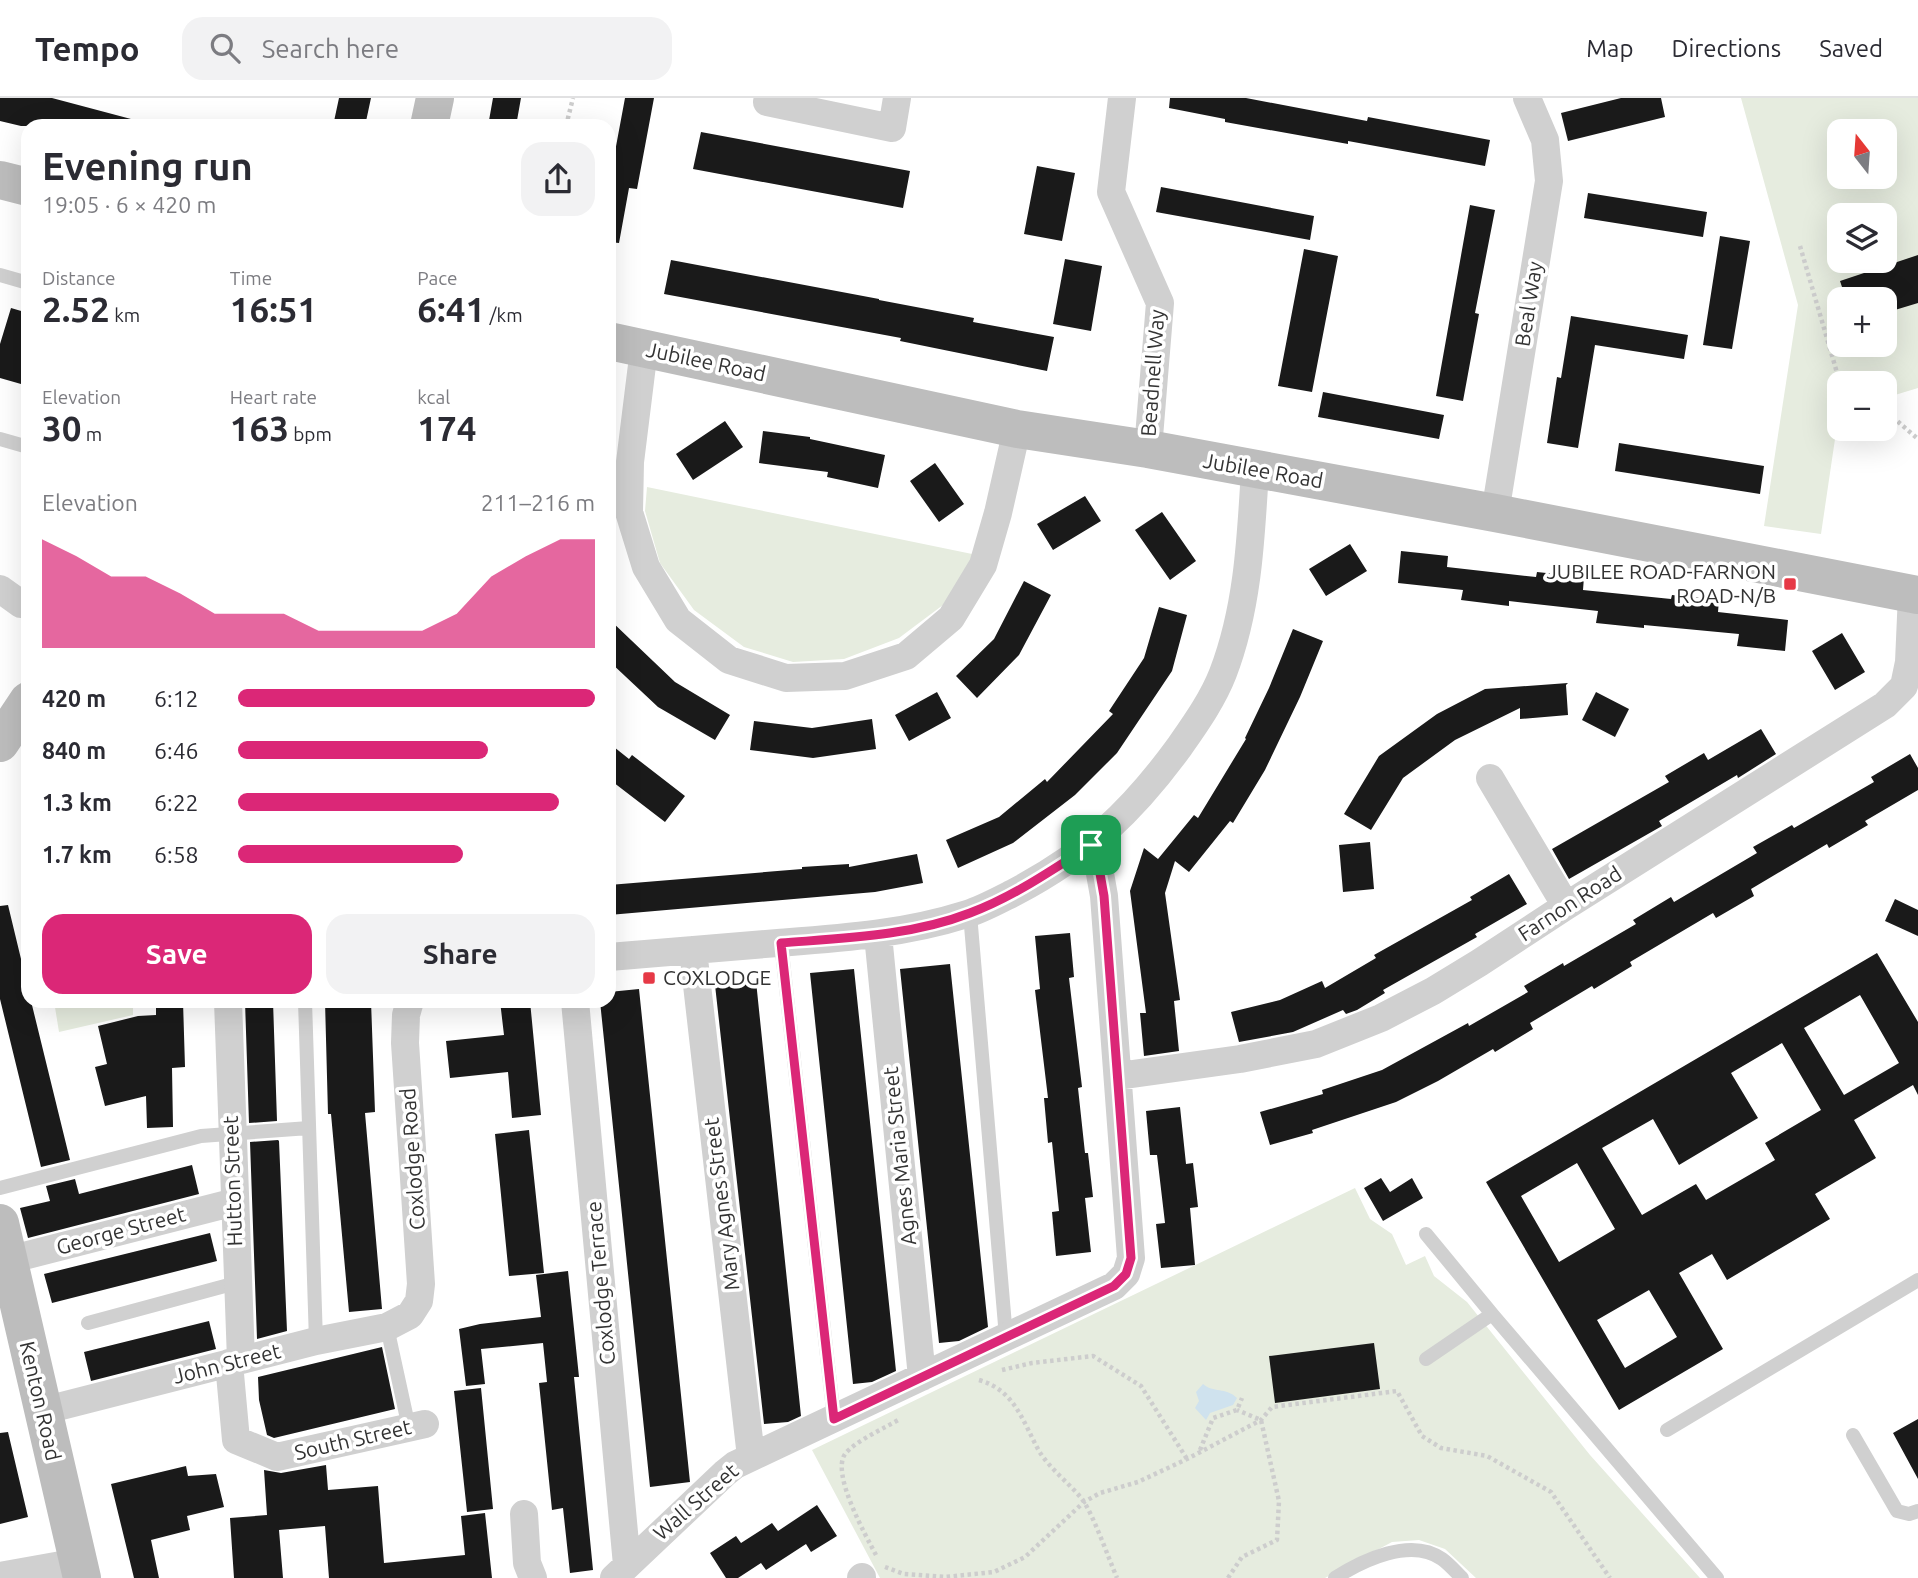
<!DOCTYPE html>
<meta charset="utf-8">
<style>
:root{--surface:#fff;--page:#f2f2f3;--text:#2b2b33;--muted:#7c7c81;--line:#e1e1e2;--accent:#db2777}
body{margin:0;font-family:Ubuntu,sans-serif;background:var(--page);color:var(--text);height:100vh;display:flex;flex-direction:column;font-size:26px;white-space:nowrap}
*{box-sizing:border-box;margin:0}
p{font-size:23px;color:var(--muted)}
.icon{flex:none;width:38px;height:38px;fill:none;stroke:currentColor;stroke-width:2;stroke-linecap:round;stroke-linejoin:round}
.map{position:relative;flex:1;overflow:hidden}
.panel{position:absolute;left:21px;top:21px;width:595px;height:889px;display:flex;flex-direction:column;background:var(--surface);border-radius:21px;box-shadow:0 7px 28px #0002}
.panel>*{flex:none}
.needle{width:46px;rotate:343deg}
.tools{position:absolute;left:1827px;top:21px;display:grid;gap:14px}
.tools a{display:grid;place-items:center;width:70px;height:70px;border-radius:14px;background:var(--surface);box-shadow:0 7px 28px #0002;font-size:35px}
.pin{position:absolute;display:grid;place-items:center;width:60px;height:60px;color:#fff;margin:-30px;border-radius:14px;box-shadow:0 4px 10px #0006}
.round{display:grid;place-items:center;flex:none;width:74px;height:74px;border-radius:21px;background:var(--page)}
.overview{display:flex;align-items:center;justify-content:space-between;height:119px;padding:0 21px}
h1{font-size:38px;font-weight:600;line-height:52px}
.figures{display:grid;grid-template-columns:repeat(3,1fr);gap:10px;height:119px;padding:7px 21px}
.figures div{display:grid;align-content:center}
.figures b{font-size:35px;font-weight:600}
.figures small{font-size:19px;font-weight:400}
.figures p{font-size:19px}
.chart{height:196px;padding:14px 21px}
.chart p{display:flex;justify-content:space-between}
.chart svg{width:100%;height:126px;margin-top:7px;fill:var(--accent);opacity:.7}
.primary-button{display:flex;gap:14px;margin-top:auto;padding:14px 21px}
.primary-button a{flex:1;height:80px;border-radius:21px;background:var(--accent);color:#fff;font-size:28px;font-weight:600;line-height:80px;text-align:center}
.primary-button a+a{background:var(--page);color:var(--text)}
ul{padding:0 21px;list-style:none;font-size:23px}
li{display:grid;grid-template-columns:112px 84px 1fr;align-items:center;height:52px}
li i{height:18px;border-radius:9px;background:var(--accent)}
header{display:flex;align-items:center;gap:42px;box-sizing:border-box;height:98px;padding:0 35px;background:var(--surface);border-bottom:2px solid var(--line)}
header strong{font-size:33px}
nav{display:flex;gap:38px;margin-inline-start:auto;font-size:24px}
.search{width:490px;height:63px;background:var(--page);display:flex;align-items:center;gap:18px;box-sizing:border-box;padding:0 24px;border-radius:21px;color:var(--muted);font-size:26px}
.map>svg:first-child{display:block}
</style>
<header>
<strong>Tempo</strong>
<div class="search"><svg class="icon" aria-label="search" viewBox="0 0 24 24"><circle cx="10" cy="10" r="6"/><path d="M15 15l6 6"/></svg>Search here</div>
<nav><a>Map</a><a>Directions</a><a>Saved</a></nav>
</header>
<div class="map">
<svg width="1918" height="1480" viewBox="0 0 1918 1480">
<rect width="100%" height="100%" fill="#fff"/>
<!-- green -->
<path fill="#e6ecdf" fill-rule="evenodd" d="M1741,0H1918V290L1885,300V285H1839V314L1821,436L1764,428L1798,207ZM1839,33H1885V79H1839ZM1839,117H1885V163H1839ZM1839,201H1885V247H1839Z
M647,389L977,457L943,507L899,540L844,561L793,564L744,549L694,512L660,465L645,413Z
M54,903H133V917L59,934Z
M1355,1090L1370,1121L1392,1136L1406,1167L1425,1158L1434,1178L1467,1204L1590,1357L1700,1480H1476L1445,1451L1419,1442L1392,1444L1325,1480H880L812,1352Z"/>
<!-- water -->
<path fill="#cfe2ee" d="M1203,1286C1213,1295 1226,1289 1237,1300L1233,1307L1210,1315L1206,1322L1195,1310L1199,1303L1196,1294Z"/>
<!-- building -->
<path fill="#1a1a1a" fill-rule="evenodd" d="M0,0H52L131,21L130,28H21L0,23Z
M339,0H371L365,28H333Z
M493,0H521L516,28H488Z
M625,0H654L637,91L629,90L619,145L609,144V86Z
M1170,0H1246L1367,23L1368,19L1490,42L1485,68L1348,43V46L1225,24V21L1169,10Z
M1621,0H1661L1665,19L1568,43L1561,15Z
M701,34L910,73L903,110L693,71Z
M1037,68L1075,75L1062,143L1024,136Z
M1161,89L1314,118L1310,142L1156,114Z
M1588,95L1707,114L1703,139L1584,120Z
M1470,107L1495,112L1475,215L1479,216L1463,303L1436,298Z
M1720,138L1750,143L1732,251L1703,247Z
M1304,151L1338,158L1312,294L1278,288Z
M1918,157V205L1885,215V201H1846L1840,183Z
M1065,161L1102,168L1091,233L1053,226Z
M671,162L879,201V202L974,220L973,224L1054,239L1047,273L900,243L901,240L664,196Z
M11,210L28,215V288L0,280V246Z
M1571,218L1688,237L1684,261L1595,247L1578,350L1547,345L1557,279L1561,280Z
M1323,294L1444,317L1439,341L1318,319Z
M725,323L743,349L693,382L676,356Z
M763,333L810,339V341L885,357L878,390L827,379L828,374L759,365Z
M1619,345L1764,368L1760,396L1615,373Z
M935,365L964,406L939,424L910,383Z
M1085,398L1101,423L1053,452L1037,426Z
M1162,414L1196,463L1170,482L1135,432Z
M1350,446L1367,473L1326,498L1309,471Z
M1401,453L1448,458L1447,469L1536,479L1537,474L1584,479L1583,492L1671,501L1672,497L1719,502L1718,514L1788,522L1785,553L1737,548L1739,536L1644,527V530L1596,525L1598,513L1509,503V508L1461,502L1463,492L1398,485Z
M1024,483L1051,497L1019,557L977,600L956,578L994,541Z
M1159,509L1187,517L1172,573L1117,655L1075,697L1013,745L958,770L946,742L999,719L1045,681L1047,684L1113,616L1109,613L1144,560Z
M609,521L675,584L730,617L715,642L658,609L609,563Z
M1293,531L1323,543L1300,599L1265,672L1233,725L1230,723L1189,774L1175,763L1165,795L1180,902L1174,903L1179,953L1144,958L1140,915H1146L1130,793L1144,750L1158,761L1194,717L1198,720L1246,641L1245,640L1269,590Z
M1842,535L1865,574L1835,592L1812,553Z
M1568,585L1566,587L1568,617L1520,621V610L1455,642L1403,680L1371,732L1344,716L1379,658L1437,616L1485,591Z
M937,594L951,620L909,643L895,617Z
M1596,594L1629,611L1615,639L1582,622Z
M872,621L876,651L813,660L750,652L754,623L812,630Z
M1761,631L1776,656L1738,680L1737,677L1659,723L1662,728L1569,781L1552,751L1669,684L1665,678L1704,655L1708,662Z
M609,645L629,661L632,657L685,698L665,724L609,681Z
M1910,656L1918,670V692L1865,723L1868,727L1829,750L1827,746L1751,791L1754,798L1716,820L1713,815L1630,864L1632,868L1594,891L1592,888L1530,925L1533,931L1495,954L1493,951L1438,983L1396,1004L1312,1032L1313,1035L1270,1047L1260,1014L1323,996L1322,992L1382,972L1468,925L1469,928L1528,894L1524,888L1563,865L1564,868L1636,826L1633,822L1671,799L1674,804L1757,755L1753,749L1792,727L1794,730L1874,684L1871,679Z
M1370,744L1374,791L1343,794L1339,747Z
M917,756L923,785L875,794L609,817V787L802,771V769L849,766V769Z
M1509,776L1527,806L1475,836L1477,839L1383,892L1385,895L1357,912L1346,916L1343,912L1293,934L1239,944L1231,914L1280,902L1322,883L1325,890L1376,860L1374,857L1472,802L1470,799Z
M1895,801L1918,812V838L1885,823Z
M8,807L28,890V903H31L70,1062L41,1069L0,901V808Z
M1070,835L1074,879L1069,880L1082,989L1078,990L1085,1055H1088L1093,1099L1085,1100L1091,1154L1056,1158L1052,1114L1059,1113L1052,1044L1048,1045L1044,1000H1048L1035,892L1040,891L1035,838Z
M1877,855L1918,924V997L1913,987L1854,1022L1876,1060L1815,1096L1830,1121L1727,1182L1712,1156L1679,1175L1723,1251L1619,1312L1486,1084ZM1860,897L1899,965L1844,997L1804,930ZM1782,945L1821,1012L1765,1045L1775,1062L1706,1102L1696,1086L1642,1117L1602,1050L1653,1021L1679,1067L1758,1020L1731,975ZM1577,1065L1615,1131L1559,1164L1521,1098ZM1649,1192L1677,1239L1625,1270L1597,1222Z
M950,866L988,1229L959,1243L939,1245L900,871Z
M854,871L896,1273L872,1284L853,1286L810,875Z
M756,883L801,1318L788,1324L764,1326L715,887Z
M639,891L690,1384L650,1389L600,903H609V894Z
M156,903H183L185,969L172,970L173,1029L147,1030L146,998L105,1008L95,969L107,966L98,928L138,918L156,917Z
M245,903H273L277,1023L249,1025Z
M325,903H371L375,1014L365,1015L382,1211L349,1214L331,1016H328Z
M500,903H530L541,1017L512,1020L508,974L450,980L446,943L504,937Z
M1180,1009L1186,1066L1193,1065L1198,1109L1190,1110L1195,1167L1161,1170L1156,1126L1165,1125L1157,1057H1150L1146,1013Z
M529,1032L544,1175L509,1178L495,1036Z
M278,1042L279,1043L287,1233L257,1241L250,1044Z
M192,1067L199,1096L28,1140L20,1110L50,1103L46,1088L75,1081L79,1096Z
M1381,1080L1390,1094L1412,1080L1423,1100L1383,1123L1364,1090Z
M210,1135L217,1163L52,1205L44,1176Z
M568,1173L579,1279H574L593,1472L570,1475L563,1410L552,1412L539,1285L547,1284L543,1245L481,1251L485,1286L466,1288L459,1231L480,1226L541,1219L536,1177Z
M209,1223L216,1251L91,1283L84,1254Z
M1374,1245L1380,1291L1275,1305L1269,1258Z
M382,1249L395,1311L274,1340L267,1337L259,1302L258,1279Z
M481,1290L493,1411L467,1414L454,1293Z
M1918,1321V1381L1893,1335Z
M8,1334L28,1419L0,1426V1335Z
M326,1367L328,1392L378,1388L384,1465L465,1457L461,1418L485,1415L492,1480H329L325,1428L279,1432L283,1480H234L230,1420L267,1417L264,1372L281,1375Z
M186,1368L188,1378L216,1376L224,1409L187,1418L190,1432L151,1442L159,1480H134L111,1386Z
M817,1407L837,1438L811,1454L806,1446L766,1472L761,1465L738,1480H726L710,1455L736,1438L741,1445L772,1425L778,1433Z"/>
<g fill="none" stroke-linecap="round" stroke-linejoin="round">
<!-- path -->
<path stroke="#cdcdcd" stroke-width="4.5" stroke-dasharray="3.5 3.5" stroke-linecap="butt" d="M566,28L573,0
M1800,148L1840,285
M1885,318L1896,322L1918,341
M1002,1272L1032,1265L1093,1258L1141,1288L1187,1361
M979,1282C1015,1292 1023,1324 1039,1353C1050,1371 1069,1385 1082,1401C1094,1418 1108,1459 1117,1480
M1200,1352L1213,1320L1237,1312L1242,1300
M876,1457C866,1438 831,1376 845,1356C855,1343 885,1330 900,1321
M885,1469L904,1476L945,1479L994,1474L1025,1459L1084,1404L1100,1395L1138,1384L1187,1361L1261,1322L1272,1309L1397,1293L1422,1338L1441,1350L1487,1358L1551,1394L1610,1480
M1228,1480L1242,1459L1277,1442L1279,1403L1261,1322L1237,1312"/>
<!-- lane -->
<path stroke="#d0d0d0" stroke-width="14" d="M0,177L28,185
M0,341L28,349
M970,816L1006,1239
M781,845L834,1321
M305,903L316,1243
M0,1090L201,1038L309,1030
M1426,1136L1492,1216
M88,1225L236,1185
M387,1229L409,1330
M1426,1261L1492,1216L1717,1480
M1667,1332L1918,1182
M1853,1337L1897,1413L1909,1416L1918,1413
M1335,1480C1363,1462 1411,1439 1442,1461C1449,1466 1456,1474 1462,1480"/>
<!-- street -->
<path stroke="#d0d0d0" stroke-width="28" d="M768,0L767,4L892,30L897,0
M1122,0L1111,94L1160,205L1148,351
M644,251L630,364L629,414L646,469L678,522L729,562L786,580L845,578L906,558L951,520L983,467L998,415L1017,331
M1495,415L1549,83L1545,42L1527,0
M0,491L21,506
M1490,680L1566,808
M878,837L922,1279
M693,852L751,1359
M609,859C665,854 722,850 778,845C844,840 904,836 967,816C983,811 999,802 1015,794C1087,756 1132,714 1180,648C1196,625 1213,601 1223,575C1248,510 1251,440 1255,371
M228,903L241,1262
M575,903L627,1467
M1118,978L1240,961L1316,946L1381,920L1433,893L1479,865L1566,808L1885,607L1904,588L1909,564L1912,496
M8,1162L235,1104
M229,1265L236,1342L277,1359L425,1326
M42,1313L316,1243L387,1229L410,1217L419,1203L421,1186L405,945L406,917L410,903
M524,1416L527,1465L533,1480
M0,1478L78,1464
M614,1480L725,1375L735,1367L1114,1188L1126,1176L1131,1160L1104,798L1099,770L1091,746
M861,1480L862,1479"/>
<!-- secondary -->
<path stroke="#bdbdbd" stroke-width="38" d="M429,28L435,0
M0,82L28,89
M609,243L1017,331L1148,351L1495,415L1918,497
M0,645L28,603
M0,1125L82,1480"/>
</g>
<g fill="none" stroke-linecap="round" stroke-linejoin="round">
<defs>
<path id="route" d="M1091,747L1099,770L1104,798L1131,1160L1126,1176L1114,1188L834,1321L781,845C844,840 911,838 970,815C1013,799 1052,772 1091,747Z"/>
</defs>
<!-- route casing -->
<use href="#route" stroke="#fff" stroke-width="14"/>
<!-- route -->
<use href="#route" stroke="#db2777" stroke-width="9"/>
</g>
<!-- markers -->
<g fill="#e63946" stroke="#fff" stroke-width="2.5">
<rect x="1783" y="479" width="14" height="14" rx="3.5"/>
<rect x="642" y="873" width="14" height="14" rx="3.5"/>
</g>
<g text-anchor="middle" stroke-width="7" stroke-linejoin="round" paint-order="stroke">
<!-- street labels -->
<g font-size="21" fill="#333" stroke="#fff">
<text transform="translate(1529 206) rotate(-81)" y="7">Beal Way</text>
<text transform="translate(706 264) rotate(12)" y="7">Jubilee Road</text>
<text transform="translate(1153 275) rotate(-86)" y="7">Beadnell Way</text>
<text transform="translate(1263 373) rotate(10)" y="7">Jubilee Road</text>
<text transform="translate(1570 806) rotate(-33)" y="7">Farnon Road</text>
<text transform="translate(900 1058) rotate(-96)" y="7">Agnes Maria Street</text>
<text transform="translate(413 1061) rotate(-94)" y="7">Coxlodge Road</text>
<text transform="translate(233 1083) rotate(-92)" y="7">Hutton Street</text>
<text transform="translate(722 1106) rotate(-97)" y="7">Mary Agnes Street</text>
<text transform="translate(121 1133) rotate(-15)" y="7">George Street</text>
<text transform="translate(601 1185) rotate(-95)" y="7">Coxlodge Terrace</text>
<text transform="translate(227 1266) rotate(-14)" y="7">John Street</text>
<text transform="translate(40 1303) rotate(77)" y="7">Kenton Road</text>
<text transform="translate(353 1342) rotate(-13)" y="7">South Street</text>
<text transform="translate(696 1404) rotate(-41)" y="7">Wall Street</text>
</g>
<!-- poi labels -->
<g font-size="21" fill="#333" stroke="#fff" text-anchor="end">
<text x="1776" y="481">JUBILEE ROAD-FARNON<tspan x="1776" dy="24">ROAD-N/B</tspan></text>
<text x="663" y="887" text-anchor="start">COXLODGE</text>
</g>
</g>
</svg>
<div class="tools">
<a><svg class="needle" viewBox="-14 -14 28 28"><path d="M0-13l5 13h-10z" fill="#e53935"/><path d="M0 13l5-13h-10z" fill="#7c7c81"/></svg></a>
<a><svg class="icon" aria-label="layers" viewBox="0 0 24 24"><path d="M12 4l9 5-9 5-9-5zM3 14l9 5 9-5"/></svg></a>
<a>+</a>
<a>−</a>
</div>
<div class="pin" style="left:1091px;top:747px;background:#1e9e55"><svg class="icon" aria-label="arrive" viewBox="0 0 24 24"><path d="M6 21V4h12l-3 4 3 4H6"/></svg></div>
<section class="panel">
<div class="overview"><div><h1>Evening run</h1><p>19:05 · 6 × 420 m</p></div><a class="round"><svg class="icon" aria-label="share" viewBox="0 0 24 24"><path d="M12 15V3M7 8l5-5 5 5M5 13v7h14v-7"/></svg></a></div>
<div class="figures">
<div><p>Distance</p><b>2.52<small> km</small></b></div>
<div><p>Time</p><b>16:51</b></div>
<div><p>Pace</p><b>6:41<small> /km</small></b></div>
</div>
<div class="figures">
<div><p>Elevation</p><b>30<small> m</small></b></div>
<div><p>Heart rate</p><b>163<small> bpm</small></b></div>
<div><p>kcal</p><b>174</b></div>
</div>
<div class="chart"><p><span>Elevation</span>211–216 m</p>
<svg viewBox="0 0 160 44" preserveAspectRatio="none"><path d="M0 44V6L10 12L20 19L30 19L40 25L50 32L60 32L70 32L80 38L90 38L100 38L110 38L120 32L130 19L140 12L150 6L160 6V44z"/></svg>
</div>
<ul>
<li><b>420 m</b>6:12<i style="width:100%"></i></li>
<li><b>840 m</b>6:46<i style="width:70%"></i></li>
<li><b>1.3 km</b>6:22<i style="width:90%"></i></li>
<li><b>1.7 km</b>6:58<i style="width:63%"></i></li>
</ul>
<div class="primary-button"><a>Save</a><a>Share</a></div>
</section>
</div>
